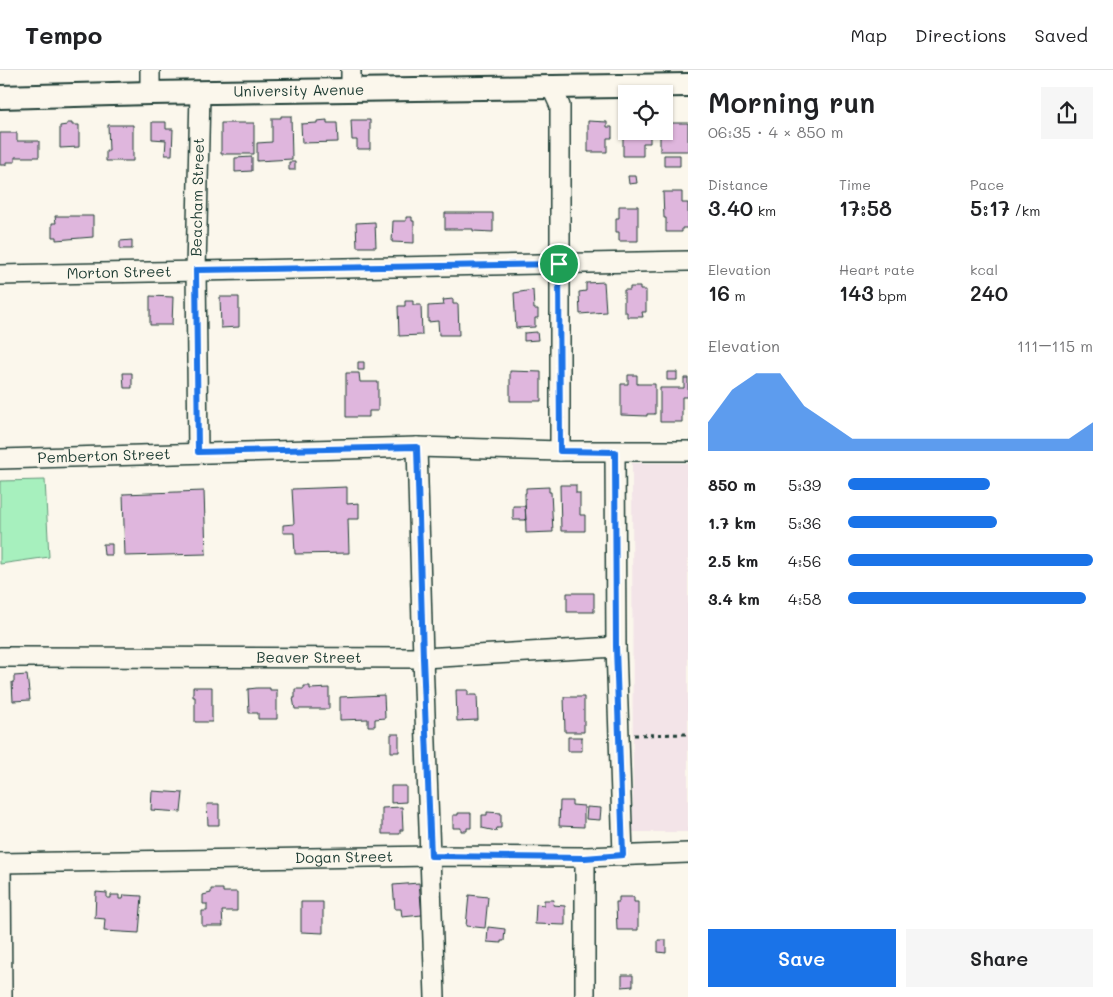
<!DOCTYPE html>
<meta charset="utf-8">
<style>
:root{--surface:#fff;--page:#f6f6f6;--text:#202124;--muted:#757577;--line:#e0e0e0;--accent:#1a73e8}
body{margin:0;font-family:Mali,sans-serif;background:var(--page);color:var(--text);height:100vh;display:flex;flex-direction:column;font-size:19px;white-space:nowrap}
*{box-sizing:border-box;margin:0}
p{font-size:16px;color:var(--muted)}
.icon{flex:none;width:28px;height:28px;fill:none;stroke:currentColor;stroke-width:2;stroke-linecap:round;stroke-linejoin:round}
.map{position:relative;flex:1;overflow:hidden}
.panel{display:flex;flex-direction:column;background:var(--surface);width:425px}
.panel>*{flex:none}
.tools{position:absolute;left:618px;top:15px;display:grid;gap:10px}
.tools a{display:grid;place-items:center;width:55px;height:55px;border-radius:0px;background:var(--surface);box-shadow:0 1px 4px #0004;font-size:25px}
.pin{position:absolute;display:grid;place-items:center;width:42px;height:42px;color:#fff;margin:-21px;border:2px solid #fff;border-radius:50%;box-shadow:0 1px 5px #0007}
.round{display:grid;place-items:center;flex:none;width:52px;height:52px;border-radius:0px;background:var(--page)}
.summary{display:flex;align-items:center;justify-content:space-between;height:85px;padding:0 20px}
h1{font-size:28px;font-weight:600;line-height:38px}
.metrics{display:grid;grid-template-columns:repeat(3,1fr);gap:8px;height:85px;padding:5px 20px}
.metrics div{display:grid;align-content:center}
.metrics b{font-size:21px;font-weight:600}
.metrics small{font-size:14px;font-weight:400}
.metrics p{font-size:14px}
.chart{height:140px;padding:10px 20px}
.chart p{display:flex;justify-content:space-between}
.chart svg{width:100%;height:90px;margin-top:5px;fill:var(--accent);opacity:.7}
.cta{display:flex;gap:10px;margin-top:auto;padding:10px 20px}
.cta a{flex:1;height:58px;border-radius:0px;background:var(--accent);color:#fff;font-size:20px;font-weight:600;line-height:58px;text-align:center}
.cta a+a{background:var(--page);color:var(--text)}
ul{padding:0 20px;list-style:none;font-size:16px}
li{display:grid;grid-template-columns:80px 60px 1fr;align-items:center;height:38px}
li i{height:12px;border-radius:6px;background:var(--accent)}
header{display:flex;align-items:center;gap:30px;box-sizing:border-box;height:70px;padding:0 25px;background:var(--surface);border-bottom:1px solid var(--line)}
header strong{font-size:24px}
nav{display:flex;gap:28px;margin-inline-start:auto;font-size:18px}
main{display:flex;flex:1;min-height:0}
.map>svg:first-child{display:block}
</style>
<header>
<strong>Tempo</strong>
<nav><a>Map</a><a>Directions</a><a>Saved</a></nav>
</header>
<main>
<div class="map">
<svg width="688" height="927" viewBox="0 0 688 927">
<rect width="100%" height="100%" fill="#fbf7ec"/>
<filter id="ink" filterUnits="userSpaceOnUse"><feTurbulence type="fractalNoise" baseFrequency=".02" numOctaves="2"/><feDisplacementMap in="SourceGraphic" scale="10" xChannelSelector="R" yChannelSelector="G"/><feConvolveMatrix kernelMatrix="1 2 1 2 8 2 1 2 1" color-interpolation-filters="sRGB"/></filter>
<g filter="url(#ink)">
<!-- built -->
<path fill="#f3e4e8" d="M632,393H688V762H633Z"/>
<!-- green -->
<path fill="#a7f0be" stroke="#639679" d="M45,410L49,487L0,494V411Z"/>
<!-- building -->
<path fill="#dfb6dd" stroke="#1f3d34" d="M281,46H291L292,89L257,91V73L272,72V48H281Z
M327,50V53H337L338,72L302,73L301,54L317,53V51Z
M351,50H370V79H357V70H352Z
M588,51L607,52V57H612V68H607V82H588Z
M152,52H166V59H173L172,85H165L166,70L152,69Z
M626,52V61H650V73H643V86H623V53Z
M67,53H72V55H79V77L60,78V56L67,55Z
M221,53H254V84H221Z
M664,53H688V81H660V61H664Z
M108,55H133V91H106V81H109Z
M0,63H17V71H39V87H15V92H6V95H0Z
M664,85H680V96H664Z
M252,87V101L235,102V88Z
M289,92H295V100H289Z
M628,106H636L637,113L629,114Z
M663,122H682V133H688V158H682V162H666V148H664Z
M619,136H638V171H619V162H616V148H619Z
M445,143H493V162L473,161V159H445Z
M55,146H93V167L56,170V167H52V153H56Z
M406,147H412V151H414V173L392,172L393,151H406Z
M375,152L376,177H357L356,153Z
M132,170V179H120V171Z
M604,212L606,242L580,244L579,222L586,221V213Z
M630,217H640V220H646V242H642L643,247H627V242H624V220H630Z
M533,220L534,239H538V248H535V257L516,258L514,223Z
M150,226L173,227L172,255H150Z
M220,227H239V257L221,258Z
M453,229V234H458L459,265H439L438,251L428,252V236L444,235L443,230Z
M405,231H413V235H421L422,265L399,266L398,236H405Z
M537,262L538,270L524,271V263Z
M358,292H364V300H358Z
M510,301L541,302V331H510Z
M667,302H677V310H667Z
M123,303H132V318H124Z
M346,303H359L360,312H378V341H369V347H346Z
M628,305H637V314H655V344H647V346L621,345V314H628Z
M684,308H688V327H682V352H660V318H684Z
M560,415H576V423H580V445H585V461H561Z
M347,417V434L359,433V449H348L349,483L295,484L294,463H283V455L294,454L292,419Z
M549,417V422H551L553,462L526,463L525,423H526V418Z
M204,421L206,484L125,486L123,424Z
M513,436H525L526,450H513Z
M103,474H112V485H104Z
M567,523H594V542H567Z
M27,605L30,630L13,631L12,612H14V606Z
M304,616H310V619L329,618V639H295L293,628H295V619H304Z
M193,617H212V652H195V627H193Z
M257,618H270V620H277V649H258V643H249L248,619Z
M456,620H468V625H477L478,650L457,651Z
M384,625L385,648L375,649V656H368V649L340,650V627Z
M564,627H584V662H565Z
M391,664H399V682H391Z
M568,667H582V681H568Z
M391,716H406V732L391,733Z
M152,721L183,723L181,742L151,740Z
M560,731H572V735L584,736V757L559,756Z
M207,734H219V755H208Z
M402,737L403,760H400V764H382V738Z
M587,737L601,738L600,750L586,749Z
M487,742L501,743V758H497L496,761L482,758V745H487Z
M458,743H471V758H467V761H461V758H453V745H458Z
M419,813L422,845L402,847L401,839H395L393,815Z
M211,819H223V822H237V841H222L223,856H202V841H207V834H203V825L211,823Z
M96,822L107,823V828H111V825H119V829H123L124,825L142,826L139,863L104,861L105,849L95,848Z
M469,825L488,827L485,858L466,856Z
M619,827H634V832H638V860H617L616,832H619Z
M544,830H554L553,835L565,836V855L535,854L536,834L544,835Z
M301,832H323V863L301,862Z
M488,857L505,859L504,871H501V873L487,872Z
M658,870H666V883L658,882Z
M622,905H633V916L622,917Z"/>
<g fill="none" stroke-linecap="round" stroke-linejoin="round">
<defs>
<g id="minor">
<path d="M150,0V23"/>
<path d="M351,0V20"/>
<path d="M551,16L560,36V381"/>
<path id="s1" d="M0,205L688,191"/>
<path d="M417,377L423,588L435,927"/>
<path id="s2" d="M198,382L196,200L200,23"/>
<path d="M615,382L616,577L623,785"/>
<path id="s3" d="M0,389L417,377L560,381H688"/>
<path id="s4" d="M0,587L423,588L616,577"/>
<path id="s5" d="M0,793L431,786L585,787L688,783"/>
<path d="M1,793L2,927"/>
<path d="M585,927V787"/>
</g>
<g id="tertiary">
<path id="s6" d="M0,27L150,23L688,15"/>
</g>
</defs>
<!-- minor casing -->
<use href="#minor" stroke="#1f3d34" stroke-width="22"/>
<!-- tertiary casing -->
<use href="#tertiary" stroke="#1f3d34" stroke-width="26"/>
<!-- path -->
<path stroke="#1f3d34" stroke-width="3" stroke-dasharray="4 4" stroke-linecap="butt" d="M634,665L688,664"/>
<!-- minor -->
<use href="#minor" stroke="#fbf7ec" stroke-width="19"/>
<!-- tertiary -->
<use href="#tertiary" stroke="#fbf7ec" stroke-width="22"/>
</g>
</g>
<g fill="none" stroke-linecap="round" stroke-linejoin="round" filter="url(#ink)">
<defs>
<path id="route" d="M559,194L560,381L615,382L616,577L623,785L585,788L431,786L423,588L417,377L198,382L196,200Z"/>
</defs>
<!-- route casing -->
<use href="#route" stroke="#fff" stroke-width="10"/>
<!-- route -->
<use href="#route" stroke="#1a73e8" stroke-width="6"/>
</g>
<g text-anchor="middle" stroke-width="5" stroke-linejoin="round" paint-order="stroke">
<!-- street labels -->
<g font-size="15" fill="#1f3d34" stroke="#fbf7ec">
<text dy="5" stroke="none"><textPath href="#s6" startOffset="299">University Avenue</textPath></text>
<text dy="5" stroke="none"><textPath href="#s2" startOffset="255">Beacham Street</textPath></text>
<text dy="5" stroke="none"><textPath href="#s1" startOffset="119">Morton Street</textPath></text>
<text dy="5" stroke="none"><textPath href="#s3" startOffset="104">Pemberton Street</textPath></text>
<text dy="5" stroke="none"><textPath href="#s4" startOffset="309">Beaver Street</textPath></text>
<text dy="5" stroke="none"><textPath href="#s5" startOffset="344">Dogan Street</textPath></text>
</g>
</g>
</svg>
<div class="tools">
<a><svg class="icon" aria-label="locate" viewBox="0 0 24 24"><circle cx="12" cy="12" r="6"/><path d="M12 2v4M12 18v4M2 12h4M18 12h4"/></svg></a>
</div>
<div class="pin" style="left:559px;top:194px;background:#1e9e55"><svg class="icon" aria-label="arrive" viewBox="0 0 24 24"><path d="M6 21V4h12l-3 4 3 4H6"/></svg></div>
</div>
<section class="panel">
<div class="summary"><div><h1>Morning run</h1><p>06:35 · 4 × 850 m</p></div><a class="round"><svg class="icon" aria-label="share" viewBox="0 0 24 24"><path d="M12 15V3M7 8l5-5 5 5M5 13v7h14v-7"/></svg></a></div>
<div class="metrics">
<div><p>Distance</p><b>3.40<small> km</small></b></div>
<div><p>Time</p><b>17:58</b></div>
<div><p>Pace</p><b>5:17<small> /km</small></b></div>
</div>
<div class="metrics">
<div><p>Elevation</p><b>16<small> m</small></b></div>
<div><p>Heart rate</p><b>143<small> bpm</small></b></div>
<div><p>kcal</p><b>240</b></div>
</div>
<div class="chart"><p><span>Elevation</span>111–115 m</p>
<svg viewBox="0 0 160 44" preserveAspectRatio="none"><path d="M0 44V30L10 14L20 6L30 6L40 22L50 30L60 38L70 38L80 38L90 38L100 38L110 38L120 38L130 38L140 38L150 38L160 30V44z"/></svg>
</div>
<ul>
<li><b>850 m</b>5:39<i style="width:58%"></i></li>
<li><b>1.7 km</b>5:36<i style="width:61%"></i></li>
<li><b>2.5 km</b>4:56<i style="width:100%"></i></li>
<li><b>3.4 km</b>4:58<i style="width:97%"></i></li>
</ul>
<div class="cta"><a>Save</a><a>Share</a></div>
</section>
</main>
